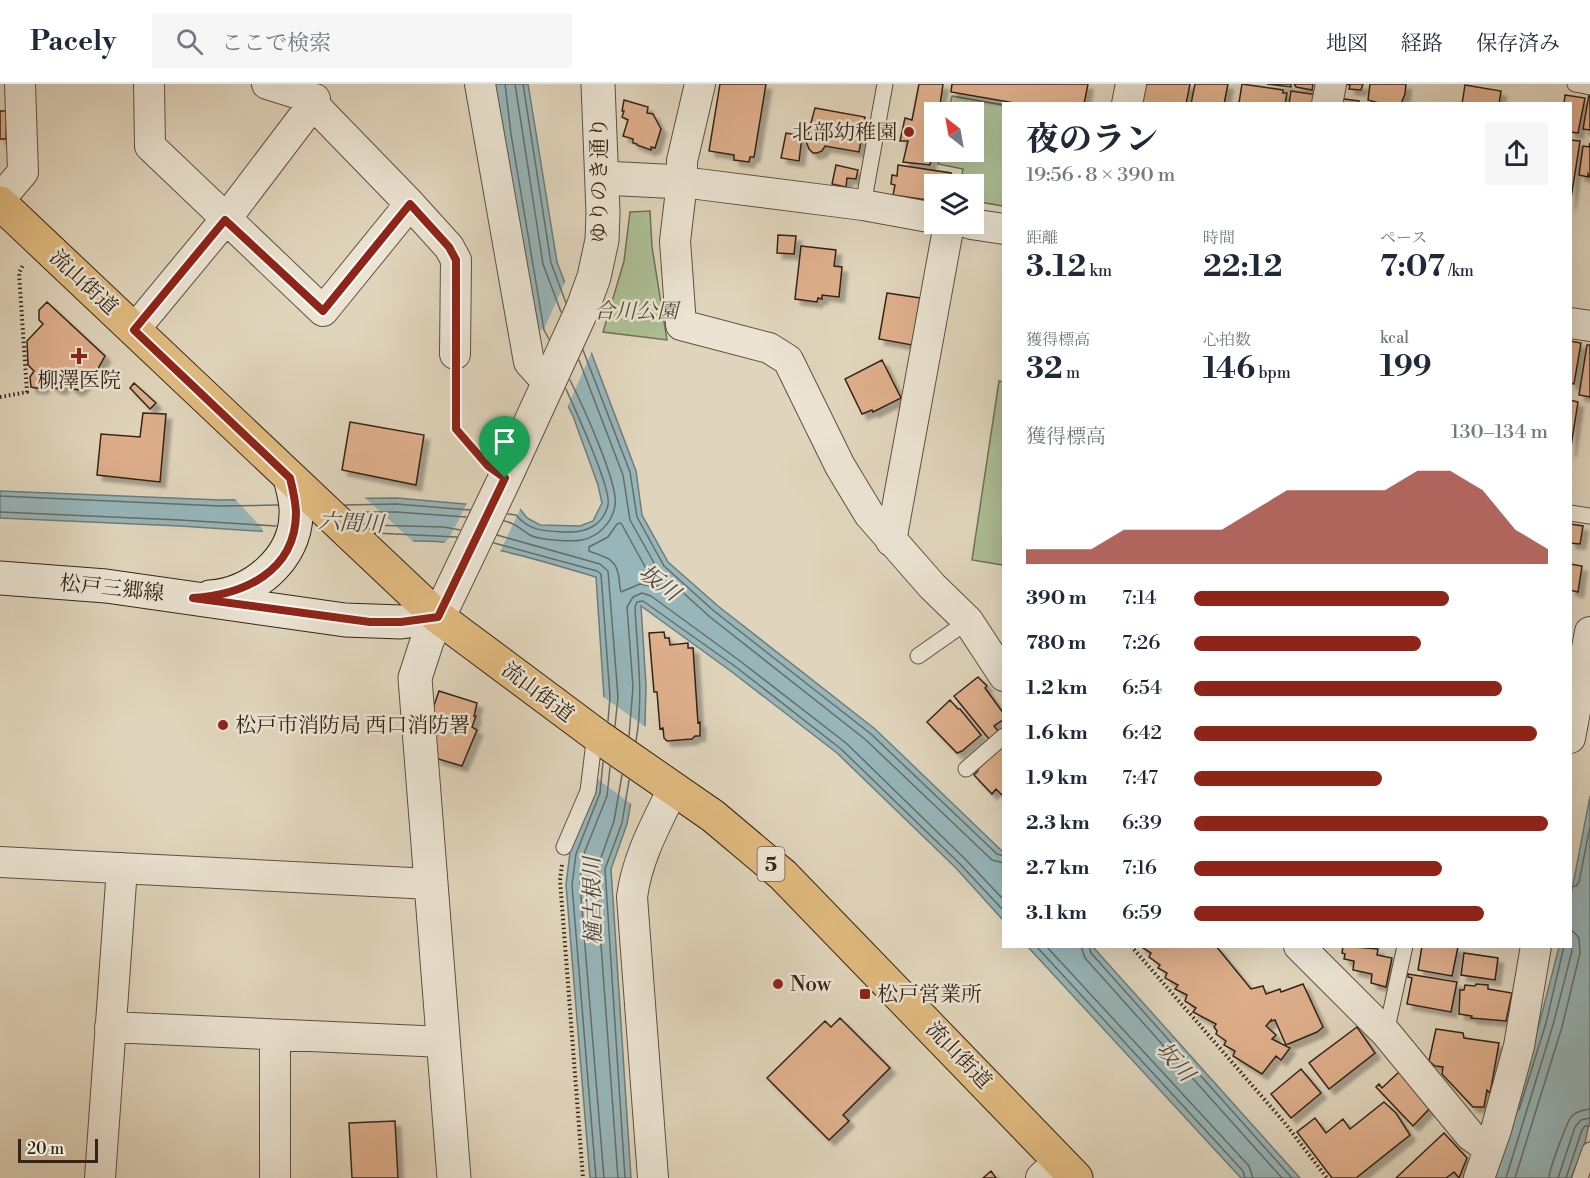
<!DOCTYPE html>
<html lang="ja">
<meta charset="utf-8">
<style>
:root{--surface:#fff;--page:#f6f6f7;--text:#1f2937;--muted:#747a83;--line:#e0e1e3;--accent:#8f2418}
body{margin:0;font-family:"Libre Bodoni","Noto Serif JP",serif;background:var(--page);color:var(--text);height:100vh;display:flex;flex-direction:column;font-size:22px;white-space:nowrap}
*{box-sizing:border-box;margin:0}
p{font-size:20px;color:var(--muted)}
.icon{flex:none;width:33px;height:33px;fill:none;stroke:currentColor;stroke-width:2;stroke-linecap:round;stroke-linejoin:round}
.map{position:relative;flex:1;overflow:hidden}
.panel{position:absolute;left:1002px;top:18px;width:570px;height:846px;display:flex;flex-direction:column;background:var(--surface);border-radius:0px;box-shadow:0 6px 24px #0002}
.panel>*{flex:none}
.needle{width:39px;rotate:329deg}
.fabs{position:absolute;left:924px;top:18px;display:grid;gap:12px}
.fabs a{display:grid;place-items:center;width:60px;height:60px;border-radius:0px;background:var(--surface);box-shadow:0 6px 24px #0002;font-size:30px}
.scale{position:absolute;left:18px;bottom:15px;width:80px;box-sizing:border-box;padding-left:6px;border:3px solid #342417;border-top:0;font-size:16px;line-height:21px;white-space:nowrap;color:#342417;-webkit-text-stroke:4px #ebe4d3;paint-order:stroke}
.pin{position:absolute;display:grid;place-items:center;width:51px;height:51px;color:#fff;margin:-62px -26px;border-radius:50% 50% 50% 0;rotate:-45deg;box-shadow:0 0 6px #0007}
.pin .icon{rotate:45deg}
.round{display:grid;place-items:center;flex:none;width:63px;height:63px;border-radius:0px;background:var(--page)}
.head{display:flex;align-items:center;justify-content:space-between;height:102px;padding:0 24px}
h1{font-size:33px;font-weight:800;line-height:45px}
.stats{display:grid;grid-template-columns:repeat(3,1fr);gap:9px;height:102px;padding:6px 24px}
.stats div{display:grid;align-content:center}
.stats b{font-size:30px;font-weight:800}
.stats small{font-size:16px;font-weight:400}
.stats p{font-size:16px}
.chart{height:168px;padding:12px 24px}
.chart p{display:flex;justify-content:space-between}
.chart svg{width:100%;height:108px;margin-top:6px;fill:var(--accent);opacity:.7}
ul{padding:0 24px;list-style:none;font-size:20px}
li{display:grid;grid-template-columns:96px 72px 1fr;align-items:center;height:45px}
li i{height:15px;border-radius:8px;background:var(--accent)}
header{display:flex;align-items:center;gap:36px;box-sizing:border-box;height:84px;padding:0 30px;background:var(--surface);border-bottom:2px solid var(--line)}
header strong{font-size:28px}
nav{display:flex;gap:33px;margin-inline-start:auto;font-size:21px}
.search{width:420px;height:54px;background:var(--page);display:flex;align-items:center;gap:15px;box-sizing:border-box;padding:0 21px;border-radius:0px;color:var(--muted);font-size:22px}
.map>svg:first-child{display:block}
</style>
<header>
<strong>Pacely</strong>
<div class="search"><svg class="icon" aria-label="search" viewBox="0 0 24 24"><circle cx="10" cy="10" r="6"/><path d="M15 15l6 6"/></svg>ここで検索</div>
<nav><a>地図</a><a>経路</a><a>保存済み</a></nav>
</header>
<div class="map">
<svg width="1590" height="1094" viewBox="0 0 1590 1094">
<defs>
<filter id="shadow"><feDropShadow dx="5.5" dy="5.5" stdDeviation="1.5" flood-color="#0004"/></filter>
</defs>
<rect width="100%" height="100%" fill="#e0d5bc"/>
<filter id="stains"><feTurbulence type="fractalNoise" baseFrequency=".00333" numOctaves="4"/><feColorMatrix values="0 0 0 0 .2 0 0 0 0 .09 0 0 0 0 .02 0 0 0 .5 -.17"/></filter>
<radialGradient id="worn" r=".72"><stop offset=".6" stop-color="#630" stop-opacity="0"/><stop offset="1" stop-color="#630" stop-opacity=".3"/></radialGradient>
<!-- green -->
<path fill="#adbe95" stroke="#707156" stroke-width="1.5" d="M952,12L1003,21V122L974,117V100H960L963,85L938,80L940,68H974V28H948Z
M650,127L652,163L667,256L603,248L624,177L630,128Z
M999,297L1004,298L1003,481L972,476Z"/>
<!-- water -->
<path fill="#97b6ba" stroke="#6f7c79" stroke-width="1.5" d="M491,0H528L557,178L636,387L642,431L668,478L718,522L875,645L1003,768V836L956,784L837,669L732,588L641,522L646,602L645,640L627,740L611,785L631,1094H590L566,801L570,768L594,707L604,613L596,493C535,475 478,456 413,457L180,442L0,434V407L220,416L397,414L520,425L527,434L540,441L580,442L593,437L602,419L598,401L573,332L532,250Z
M1590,712V1035L1584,1063L1571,1094H1491L1540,937L1559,863L1570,862L1571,811Z
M1028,863H1093L1300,1094H1241Z"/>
<!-- pier -->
<path fill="#e0d5bc" d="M566,196L593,265L566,326L557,308L534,247L544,245Z
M363,412L416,460L264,451L262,444L233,413Z
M468,417L521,423L500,468L444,459L450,453Z
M602,612L647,644L634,722L593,692Z"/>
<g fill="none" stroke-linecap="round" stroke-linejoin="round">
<!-- shore -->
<path stroke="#666d68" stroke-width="1.5" d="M505,0L511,50L544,246L549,255
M515,0L543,180L561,228
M523,0L551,179L566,219
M583,266L630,388L637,433L664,482L714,527L871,650L997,770L1004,772
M579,276L623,391L630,436L658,486L710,533L866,656L992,776L1004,779
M0,412L220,422L278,421
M345,421L396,420L470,426
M0,428L180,436L276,442
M353,428H396L466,433
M508,430L516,431C530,448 546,447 566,448C585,449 603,442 608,421C612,405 574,323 566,305
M504,437C515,438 522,447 532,452C541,456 572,458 582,456C598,453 613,438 615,421C619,400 581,318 570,296
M621,439L649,490L658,499L657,503L640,500L621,508C619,502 620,495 618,489C615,473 601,472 589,467V463L608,453L617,440Z
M367,441L444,443L460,446
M375,449L457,453
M497,451L600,480L608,487L618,613L615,642
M494,459L597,487L601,490L610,613L608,637
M629,652L633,603L627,523L633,513L642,509L651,512L740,577L846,659L965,775L1004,816
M636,657C644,612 637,568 635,523L637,518L643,517L736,583L841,665L960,780L1004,827
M1570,803L1576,802L1579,798L1590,743
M1036,862L1243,1087L1245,1094
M1046,862L1249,1082L1253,1094
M1081,862L1085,874L1282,1094
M1089,862L1091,869L1292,1094
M1519,1026L1546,939L1564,862
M596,1094L572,801L576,770L600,709L603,678
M604,1094L580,801L583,772L607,712L610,683
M618,1094L598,819V782L614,737L622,691
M625,1094L605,785L622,739L629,696
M1506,1094L1553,941L1572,867L1570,858
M1515,1094L1562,943L1580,869L1579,854L1570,844
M1549,1094C1549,1086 1567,1037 1572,1032C1577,1027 1583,1026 1590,1025
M1558,1094L1575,1043L1581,1036L1590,1034
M1566,1094L1582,1046L1585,1042H1590"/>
</g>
<!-- building -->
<path fill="#dfaf8c" stroke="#342417" stroke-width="1.5" filter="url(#shadow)" d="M720,0H766L754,73H750L749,78L734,76V71L709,67Z
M919,0H943L939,28H934V54L930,81L903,78L908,57H900L905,34L912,36Z
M952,0H1088L1084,20H1020L951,8Z
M1145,0H1190L1186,20H1142Z
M1195,0H1228L1224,20H1191Z
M1242,0L1283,6V9H1287L1285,20L1239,19Z
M1267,0H1291V3Z
M1294,0H1313L1312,6L1296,3Z
M1346,0H1363L1361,6L1349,5L1350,1Z
M1370,0H1406L1405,10L1401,20H1382L1368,16Z
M1465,1L1501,7L1499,20H1462Z
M1291,7L1318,11L1316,20H1289Z
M1589,10L1590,11V46L1583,45Z
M1565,11L1585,14L1578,49L1570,48V20H1564Z
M1336,14L1359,17V20H1335Z
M624,16L648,23L647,29L653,30L661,45L655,64L651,63V66L637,61V60L633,59V55L623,52L628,36L622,33L624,27H622Z
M815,24L865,33L859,68L825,62L822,67L817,69H813L809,65L806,57Z
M0,27H7L6,55H0Z
M786,49L802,52L799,77L781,74Z
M1570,56L1580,57L1570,121Z
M1590,59V93L1588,90V93L1579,91L1583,62L1589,63Z
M836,81L858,86L856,95L847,94L846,103L832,100Z
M898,81L951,89L950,100H934V117L893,111L895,101L891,100L892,91L897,92Z
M778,151L796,152L794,170L777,169Z
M801,162L836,166L834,182L842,183L839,213L822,211V215L818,214L817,218L795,215Z
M887,209L920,214L912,261L879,255Z
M47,218L105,272L96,288L79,306L73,305L67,299L61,305L55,304L48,298L41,305L31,303L30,293L34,287L28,281L27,257L43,240L39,236V226Z
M1570,257L1581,259L1574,300L1570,299Z
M1587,261H1590V313L1579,311Z
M882,276L901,314L873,328L872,326L862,330L845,295Z
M134,299L156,319L150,325L130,304Z
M1570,316L1578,318L1570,369Z
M143,329L166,330L160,398L97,391L101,350L140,353Z
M350,338L424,351L416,401L342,386Z
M1570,440L1583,442L1580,460L1570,459Z
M1570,480L1582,482L1578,508L1570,506Z
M664,548L665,554H669L670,561L688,559V564H693L698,639L700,638V652H695L692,655L667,657L664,654L663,644L660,645L657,608H654L649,549Z
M978,593L987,602L985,604L1004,630V635L994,642L999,648L989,655L954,612Z
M439,607L477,619L474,632H476L472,643L477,646L462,682L435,674L436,653L434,651L431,630Z
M950,616L958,625H960L981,651L962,667L957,669L927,638Z
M1004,660V713L996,705L992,710L974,691L978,687L977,686Z
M1140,862H1216L1251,905L1263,902L1266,910L1280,905L1281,908L1303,900L1323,943L1317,948L1286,961L1275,936L1271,937V936L1266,942L1276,951L1272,955L1290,964L1281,976L1276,972L1262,990L1233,972L1235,967L1224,961L1226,957L1216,950L1217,947L1214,943L1216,940L1193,928L1196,924L1185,917L1187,911L1175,905L1178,901L1165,894L1167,889L1158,884L1160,881L1149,873L1151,869Z
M1343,862L1378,865L1377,871L1392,874L1386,903L1371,899L1372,890L1353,886L1354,877L1344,875L1345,870L1342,869Z
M1422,862L1458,863L1452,892L1418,886Z
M1464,869L1498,874L1495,896L1461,891Z
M1408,890L1457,898L1451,928L1407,920L1412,894L1408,893Z
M1476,900L1488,901V905L1512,909L1506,937L1471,934L1472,932L1459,930L1460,906H1464L1465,901L1475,902Z
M840,934L890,984L843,1031L849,1037L829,1056L767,994L825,937L831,943Z
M1357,943L1375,969L1329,1005L1309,979Z
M1436,945L1463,949L1464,954L1499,959L1491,1004L1490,1009L1487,1006L1484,1023H1473L1442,990L1443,983L1435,982L1429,977Z
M1301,985L1321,1009L1291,1034L1271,1010Z
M1400,987L1432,1022L1413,1042L1376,1003L1379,1000L1382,1004Z
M1384,1018L1396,1029L1410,1051L1356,1094H1332L1297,1048L1315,1034L1326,1049L1343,1035L1350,1045Z
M395,1037L398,1094H352L349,1039Z
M1444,1049L1467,1074L1459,1094L1454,1088L1446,1094H1396Z
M991,1087L996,1094H983Z"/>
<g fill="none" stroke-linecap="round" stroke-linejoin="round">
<defs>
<path id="service" d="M1575,0L1590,3
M863,121L885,0
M1570,429L1590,432
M918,572L968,537
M966,685L1004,652
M564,763L588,707L595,650
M1386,949L1405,862
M1580,1094L1590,1066"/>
<path id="minor" d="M149,0L150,62L323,227L410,120
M480,0L529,278L548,299
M700,0L682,77V98L675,157L681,241L769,264L788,276L840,382L869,430L932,502L968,537L1004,592
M313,20L410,120L449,163L456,176L455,270
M1127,20L1131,0
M1327,20L1331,0
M682,98L863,121L934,134
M0,115L23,88L20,0
M971,140L1004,145
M1570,239L1590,242
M134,246L225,136L313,20L315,15L267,0
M891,457L949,140
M1570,654L1590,548
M0,778L431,800
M1299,862L1386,949L1470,1051L1489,1065
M110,943L444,958
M100,1094L122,784
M275,1094V951
M653,1094L632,813C637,774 656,740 673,705
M1041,1094L1059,1077
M1479,1094L1496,1046L1519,962L1536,862"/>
<path id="tertiary" d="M603,94L682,98
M454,1094L415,594L427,557L505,394L582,226L594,193L602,156L603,129L598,0"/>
<path id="secondary" d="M0,494L106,502L345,536L401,538L438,533
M210,513C253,510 295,475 296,431C297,418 293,406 290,394"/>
<path id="primary" d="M0,119L438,533L599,653L713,732L783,791L1076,1094"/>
</defs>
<!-- service casing -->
<use href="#service" stroke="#5f5040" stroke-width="17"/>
<!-- minor casing -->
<use href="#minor" stroke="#5f5040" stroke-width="32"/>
<!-- tertiary casing -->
<use href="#tertiary" stroke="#5f5040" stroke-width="35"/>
<!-- secondary casing -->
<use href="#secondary" stroke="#342417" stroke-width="35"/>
<!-- primary casing -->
<use href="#primary" stroke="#342417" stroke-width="35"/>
<!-- path -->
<path stroke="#342417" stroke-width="4" stroke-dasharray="1.5 3" stroke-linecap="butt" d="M457,297L456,345L482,376
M0,313L27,308L19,189L23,181
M562,781L560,796L583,1094
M1131,862L1284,1038L1327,1094"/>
<!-- service -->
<use href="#service" stroke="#ebe4d3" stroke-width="15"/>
<!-- minor -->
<use href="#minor" stroke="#ebe4d3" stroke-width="30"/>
<!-- tertiary -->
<use href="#tertiary" stroke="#ebe4d3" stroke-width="33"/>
<!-- secondary -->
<use href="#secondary" stroke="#ebe4d3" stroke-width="33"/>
<!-- primary -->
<use href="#primary" stroke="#e0ba7e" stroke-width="33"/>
</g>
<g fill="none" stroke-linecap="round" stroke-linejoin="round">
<defs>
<path id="route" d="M410,120L449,163L456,176V345L488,382L505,394L438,533L401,538H370L193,514C243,511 295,488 296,430C296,418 293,406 290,394L134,246L225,136L323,227Z"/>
</defs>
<!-- route casing -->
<use href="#route" stroke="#fff" stroke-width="12"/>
<!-- route -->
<use href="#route" stroke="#8f2418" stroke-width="8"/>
</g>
<!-- markers -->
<g fill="#8f2418" stroke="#ebe4d3" stroke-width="2">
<circle cx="909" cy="48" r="6"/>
<path d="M76 263h6v6h6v6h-6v6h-6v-6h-6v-6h6z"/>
<circle cx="223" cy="641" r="6"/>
<circle cx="778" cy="900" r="6"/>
<rect x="859" y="904" width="12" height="12" rx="3"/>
</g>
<g text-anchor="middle" stroke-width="5" stroke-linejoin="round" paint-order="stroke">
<!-- shield labels -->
<rect fill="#ebe4d3" stroke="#6b5e4f" stroke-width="1.5" x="757.5" y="763" width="27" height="34" rx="4.5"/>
<g font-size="20" font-weight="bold" fill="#342417">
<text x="771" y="787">5</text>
</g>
<!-- poi labels -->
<g font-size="21" fill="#342417" stroke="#ebe4d3" text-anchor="start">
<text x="897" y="55" text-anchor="end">北部幼稚園</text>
<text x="79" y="303" text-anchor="middle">柳澤医院</text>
<text x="235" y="648">松戸市消防局 西口消防署</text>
<text x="790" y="907">Now</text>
<text x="877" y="917">松戸営業所</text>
</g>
<!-- street labels -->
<g font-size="21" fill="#342417" stroke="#ebe4d3">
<text transform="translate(599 96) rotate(-90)" y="7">ゆりのき通り</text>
<text transform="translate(84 198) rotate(43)" y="7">流山街道</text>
<text transform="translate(112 504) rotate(6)" y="7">松戸三郷線</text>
<text transform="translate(538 608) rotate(37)" y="7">流山街道</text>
<text transform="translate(959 971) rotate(46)" y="7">流山街道</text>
</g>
<!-- park labels -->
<g font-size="21" font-style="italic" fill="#524a36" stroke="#ebe4d3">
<text x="636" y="234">合川公園</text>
</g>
<!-- water labels -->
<g font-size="22" font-style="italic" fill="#4d4840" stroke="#ebe4d3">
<text transform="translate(351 438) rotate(3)" y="8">六間川</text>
<text transform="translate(660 498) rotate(37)" y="8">坂川</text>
<text transform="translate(592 817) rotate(-91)" y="8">樋古根川</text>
<text transform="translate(1176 977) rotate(49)" y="8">坂川</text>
</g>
</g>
<rect width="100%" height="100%" filter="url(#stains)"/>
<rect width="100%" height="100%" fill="url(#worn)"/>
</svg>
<div class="fabs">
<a><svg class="needle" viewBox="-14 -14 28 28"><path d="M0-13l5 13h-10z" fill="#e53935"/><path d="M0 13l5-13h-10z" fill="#747a83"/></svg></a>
<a><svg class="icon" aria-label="layers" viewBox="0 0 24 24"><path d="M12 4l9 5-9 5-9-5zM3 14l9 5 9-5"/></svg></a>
</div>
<div class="scale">20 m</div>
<div class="pin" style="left:505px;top:394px;background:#1e9e55"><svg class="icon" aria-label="arrive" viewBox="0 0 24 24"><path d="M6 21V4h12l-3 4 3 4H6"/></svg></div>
<section class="panel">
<div class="head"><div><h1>夜のラン</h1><p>19:56 · 8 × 390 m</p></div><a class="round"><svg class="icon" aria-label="share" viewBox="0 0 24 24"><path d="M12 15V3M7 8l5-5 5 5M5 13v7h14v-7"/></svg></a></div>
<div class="stats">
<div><p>距離</p><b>3.12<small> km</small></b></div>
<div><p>時間</p><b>22:12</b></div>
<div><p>ペース</p><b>7:07<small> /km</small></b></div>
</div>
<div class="stats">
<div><p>獲得標高</p><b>32<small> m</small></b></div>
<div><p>心拍数</p><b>146<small> bpm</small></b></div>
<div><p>kcal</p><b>199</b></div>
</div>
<div class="chart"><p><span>獲得標高</span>130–134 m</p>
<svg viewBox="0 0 160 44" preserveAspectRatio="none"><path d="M0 44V38L10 38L20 38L30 30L40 30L50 30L60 30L70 22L80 14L90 14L100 14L110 14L120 6L130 6L140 14L150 30L160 38V44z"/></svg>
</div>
<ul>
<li><b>390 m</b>7:14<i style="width:72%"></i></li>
<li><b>780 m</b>7:26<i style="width:64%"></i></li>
<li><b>1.2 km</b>6:54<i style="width:87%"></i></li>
<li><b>1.6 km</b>6:42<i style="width:97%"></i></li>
<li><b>1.9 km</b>7:47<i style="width:53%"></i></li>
<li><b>2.3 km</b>6:39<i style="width:100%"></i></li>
<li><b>2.7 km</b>7:16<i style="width:70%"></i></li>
<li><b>3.1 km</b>6:59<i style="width:82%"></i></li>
</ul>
</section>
</div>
